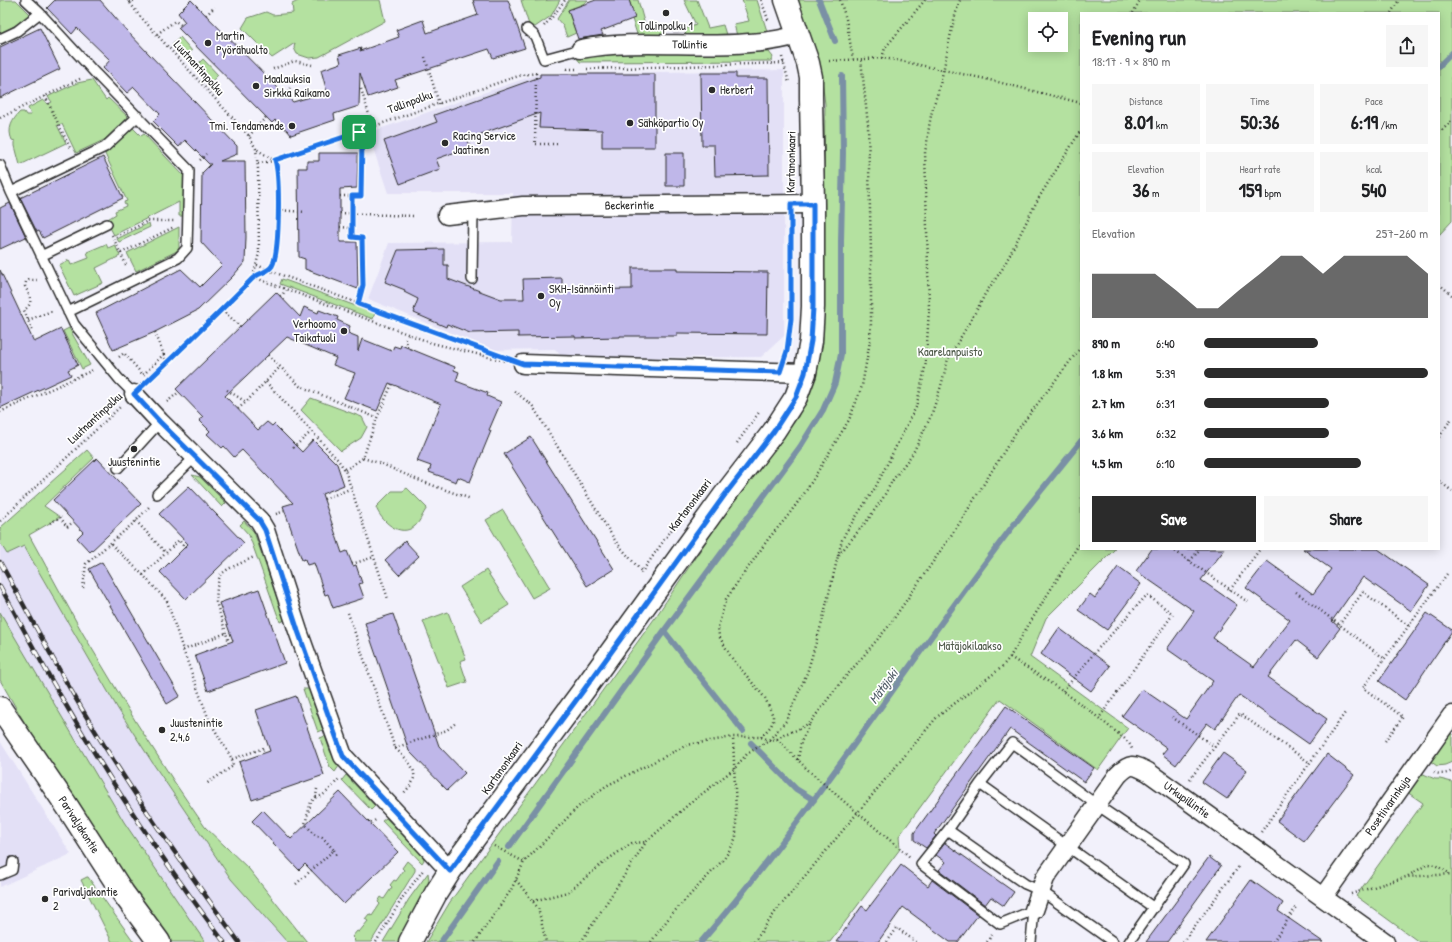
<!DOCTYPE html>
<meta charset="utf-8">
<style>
:root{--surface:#fff;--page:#f6f6f6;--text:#202124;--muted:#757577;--accent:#2b2b2b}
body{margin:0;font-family:"Patrick Hand",sans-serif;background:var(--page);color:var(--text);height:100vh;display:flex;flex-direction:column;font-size:15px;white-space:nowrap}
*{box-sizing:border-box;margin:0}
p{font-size:13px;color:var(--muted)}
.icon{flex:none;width:22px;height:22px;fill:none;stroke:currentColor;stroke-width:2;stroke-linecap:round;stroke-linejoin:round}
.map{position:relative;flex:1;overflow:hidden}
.panel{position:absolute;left:1080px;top:12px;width:360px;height:538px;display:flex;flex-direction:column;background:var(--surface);border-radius:0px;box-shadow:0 2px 10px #0003}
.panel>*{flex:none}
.buttons{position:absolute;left:1028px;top:12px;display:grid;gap:8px}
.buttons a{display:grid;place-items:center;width:40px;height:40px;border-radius:0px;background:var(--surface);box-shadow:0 2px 10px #0003;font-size:20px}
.pin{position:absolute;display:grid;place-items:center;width:34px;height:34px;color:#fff;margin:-17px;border-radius:8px;box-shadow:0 2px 6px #0006}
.round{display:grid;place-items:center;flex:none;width:42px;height:42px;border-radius:0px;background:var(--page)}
.headline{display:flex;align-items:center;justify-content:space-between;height:68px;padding:0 12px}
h1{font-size:22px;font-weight:700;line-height:30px}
.metrics{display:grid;grid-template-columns:repeat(3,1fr);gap:6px;height:68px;padding:4px 12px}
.metrics div{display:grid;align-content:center;border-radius:0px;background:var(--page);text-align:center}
.metrics b{font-size:20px;font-weight:700}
.metrics small{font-size:11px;font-weight:400}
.metrics p{font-size:11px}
.chart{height:112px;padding:8px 12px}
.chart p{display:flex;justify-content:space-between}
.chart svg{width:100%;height:72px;margin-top:4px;fill:var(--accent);opacity:.7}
.primary-button{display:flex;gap:8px;margin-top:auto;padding:8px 12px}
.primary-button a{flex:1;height:46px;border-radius:0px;background:var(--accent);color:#fff;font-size:16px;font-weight:700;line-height:46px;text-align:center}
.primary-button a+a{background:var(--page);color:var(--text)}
ul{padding:0 12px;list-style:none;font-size:13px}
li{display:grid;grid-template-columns:64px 48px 1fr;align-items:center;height:30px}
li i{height:10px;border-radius:5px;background:var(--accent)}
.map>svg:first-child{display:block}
</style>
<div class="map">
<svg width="1452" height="942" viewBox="0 0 1452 942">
<rect width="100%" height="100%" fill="#f2f1fb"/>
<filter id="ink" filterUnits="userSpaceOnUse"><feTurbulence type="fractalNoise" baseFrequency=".025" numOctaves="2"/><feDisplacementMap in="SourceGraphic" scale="8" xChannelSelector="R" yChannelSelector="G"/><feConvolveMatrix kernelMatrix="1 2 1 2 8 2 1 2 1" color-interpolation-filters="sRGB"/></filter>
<g filter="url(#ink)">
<!-- built -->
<path fill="#e3e0f6" d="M784,70V336L761,357L563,358L555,349L494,350L368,299L389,243L512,242L513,193H388L368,133L538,74Z
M0,543L7,554L23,545L118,709L152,762L231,879L287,942H183L0,658Z
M0,741L71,854L0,887Z"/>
<!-- green -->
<path fill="#b4e1a0" stroke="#708666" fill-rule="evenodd" d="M0,0H16L32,16L0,34Z
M300,0H380L385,21L319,57L309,58L297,54L294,48L295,43L272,58L242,28L248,18L266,12L273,15L293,13L292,4Z
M521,0H535V1L560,0L551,16L535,27L529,25Z
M569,0H588L583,4L568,10L576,33L567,37L563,26L557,19Z
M629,0H638L646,29L665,30L666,39L639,40L632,19L635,18Z
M684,0H697L708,28L723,25L727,38H686L685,29L696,25Z
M742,0H757L767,31L765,33L737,36L734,24L749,21Z
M798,0H1452V221L1439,235V13H1081V549H1115L1046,618L1030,657L1128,728L1098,770L1000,699L899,836L900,849L830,942H426L450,902L657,615L715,528L798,417L815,377L822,322L825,104L821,72ZM1035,19H1061V45H1035Z
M180,37L192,51L184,58L172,45Z
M769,52L773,57L771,61L580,62L575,56L576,54L583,53Z
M203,59L218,75L209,84L194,68Z
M92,80L106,100L108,98L128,117L104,140L76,153L62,124L57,125L66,143L20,165L15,146V141L12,140C7,129 12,120 20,112H24L26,115H31L28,108L43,100L48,104L52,102L48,97L49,96L77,83Z
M133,128L141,136L144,134L184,176V216H179V202L114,235L106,220L116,214L115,211L126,206L124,202L127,201L105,154Z
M149,223L150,227L119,242L117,239Z
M179,227V248L177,251L136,271L127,253Z
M106,244L108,248L115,245L120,256L96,268L103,283L74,296L59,265L69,260L71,265L89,258L87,252Z
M282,279L375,313L373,319L280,284Z
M69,328L90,365L82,369L63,331Z
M311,398L362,417L367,427L361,438L341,451L301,410Z
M87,450L94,458L44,506L60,517L29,535L82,632L136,722L177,786L205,827L249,869L307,942H287L231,879L152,762L118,709L24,546L7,554L0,543V528Z
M192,475L200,477L226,503L222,507Z
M407,488L427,508C423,513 420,522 415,526C400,539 380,520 376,507L392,491H403Z
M503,510L550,588L532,598L486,520Z
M244,521L254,532L285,620L280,622L249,535L240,525Z
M486,570L509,605L482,622L460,587Z
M0,612L124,822L205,942H169L78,808L27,727L0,680Z
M448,612L466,659L460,661L467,682L449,688L423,621Z
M303,689H309L323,730L318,732Z
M1452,731V762L1445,765L1437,766L1430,761Z
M325,736L330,751L339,766L335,772L330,767L320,738Z
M1421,773L1435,779H1440L1452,782V942H1419L1356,896L1423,803L1407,792Z
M346,775L375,806L371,810L342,780Z
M386,818L423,856L424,860L422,863L382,821Z
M407,861L415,868V871L371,942H353L355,940L352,937L357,931L359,932L368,921L365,919L369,914L372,916L380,904L378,902L381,897L384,899L392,887L390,885L394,880L396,881L404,870L402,868Z
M428,873L429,880L428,887L399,942H383L409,899Z
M87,877H88L134,942H112L81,880Z"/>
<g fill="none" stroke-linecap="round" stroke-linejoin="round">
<!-- stream -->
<path stroke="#7a90a5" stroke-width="6" d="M819,0L835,41
M1439,66L1452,53
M743,731L664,631L800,447L823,410L835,383L841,354V241L843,153L842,76
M751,743L796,789L814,800
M509,847L664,631
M441,942L498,861
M701,942C812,814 903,670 1006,535C1030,503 1056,473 1081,441"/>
</g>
<!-- building -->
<path fill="#bfb7e9" stroke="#2b2b2b" d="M55,0H100L127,31L237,146V154L220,161H245L246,237L245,262L233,276L198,310L155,332L113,350L96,313L181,269L200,287L222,265L201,242L202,173L211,164H209L185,140L179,147L153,121L160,114L134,87L127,93L103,68L110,60L77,28L72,34L47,8Z
M191,0L285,95L293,102L327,92L321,70L341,63L339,55L361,48L360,51L399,37L396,30L423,20L427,33L478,15L473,0H508L525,48L493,58L489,49L395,80L398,87L368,97L360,73L359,106L334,114L335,120L291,135L288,131L275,120L272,123L178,28L185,22L178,13Z
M596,0H629L635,18L601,31L603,35L578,39L568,10Z
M40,28L60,69L0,98V47Z
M701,73H736V78H768L769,175L715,176L714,145H702Z
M540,74H655V147H602V130L539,128L540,113L467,139L470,147L436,159L440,169L400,184L384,141L437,122L434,115L540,77Z
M319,153H358L357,188L340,189V242H357L358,289L305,269V259L299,257L298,168H307V161H319Z
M666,153H684V186H666Z
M103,157L123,198L43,238L39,231L37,232L20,198Z
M10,203L26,237L0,249V208Z
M444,249V265H448V279L501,299H524L523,279L562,278V290L632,289V268H677V271L768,272L767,334L677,333V336H620V337L575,338V336L518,337V332L470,333L447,324L446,327L414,313L415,311L414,310L418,299L404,292L405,290L385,282L398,250Z
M0,270L34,342L61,329L78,365L68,370L71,375L0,408Z
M276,292L300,317L304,307L318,313L319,310L338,317L337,320L350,326L348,333L358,337V351L362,339L392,351L394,346L400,348L401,345L455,367L454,370L459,372L456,381L488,393L487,396L501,402L489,430L491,431L470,482L458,477L456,482L429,472L431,466L417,461L441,404L389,383L377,411L344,398L355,373L333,365L336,358L287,337L225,396L258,430L267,422L272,426L274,424L302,452L313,440L337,464L344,485L322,494L342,553L347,551L353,566L356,565L362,583L359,584L364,598L333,608L328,594L325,595L314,563L307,565L305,559L302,560L283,506L293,503L242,450L234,457L224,446L222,448L207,434L210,431L199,420L203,417L176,389Z
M531,437L614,569L587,586L504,454Z
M97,458L141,504L90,552L77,538L83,532L53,500Z
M189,486L244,543L186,599L160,572L188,544L159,514Z
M405,541L419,556L399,575L385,560Z
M1152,549H1225L1201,580L1237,605L1213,638L1254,667L1290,620L1246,588L1267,561L1313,594L1331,569L1303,549H1378L1429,585L1411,611L1363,577L1332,621L1340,628L1318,657L1296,640L1268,677L1327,719L1309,744L1239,695L1215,729L1207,723L1176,765L1162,754L1167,748L1122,716L1142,689L1186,719L1213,681L1167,649L1194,611L1136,571Z
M102,562L180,696L167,704L89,569Z
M1118,567L1141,584L1107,630L1078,610L1090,594L1095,598Z
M259,589L285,663L208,691L195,655L233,641L219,603Z
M1427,613L1452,630V631L1405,700L1379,681Z
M393,614L439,746L465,773L447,790L409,751L365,623Z
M1059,628L1110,666L1091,691L1041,654Z
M296,696L324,775L252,800L239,762L270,751L256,710Z
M1006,706L1094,768L1084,782L1010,729L934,834L936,836L926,848L914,840V833Z
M1223,753L1247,770L1227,799L1202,782Z
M1327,754L1354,775L1304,841L1277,821Z
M340,792L398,852L344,904L305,864L299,870L252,821L263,810L291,839Z
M945,843L1014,892L1004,906L991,897L985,905L939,870L946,862L936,855Z
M1209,857L1221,866L1174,931H1175L1167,942H1146Z
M901,865L928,886L932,880L978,915L958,942H950L903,907L878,942H836L862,906L867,910Z
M1251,880L1283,903L1278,911L1323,942H1206Z"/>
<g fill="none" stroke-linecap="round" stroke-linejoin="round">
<defs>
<path id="lane" d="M26,0L40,13L96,74L189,170L187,248L178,258L68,312
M527,29L535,36L544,59L581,49
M0,39L17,31L40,13
M0,165L11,192L74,324L119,379L134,394
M11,192L105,147L138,116
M41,256L107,224
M472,279L473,212
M118,468L160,422
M157,494L196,456
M980,784L1154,908
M948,830L980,784L1012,743L1097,805L1184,864L1129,942
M0,875L12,870L13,862
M1031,942L1034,910L1000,924L921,864L948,830L1025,884L1041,891L1113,942"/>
<g id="street">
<path id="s1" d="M581,49C635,39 694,48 749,43C766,42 781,40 797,35"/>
<path id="s2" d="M447,215L523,206L813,204"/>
<path d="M523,364L805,373"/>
<path d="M134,394L160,422L259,520L265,530L298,631L343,756L450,871"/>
<path id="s3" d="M1323,897L1452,715"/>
<path id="s4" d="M1034,910L1045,878L1118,775C1130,763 1133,764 1148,772L1385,942"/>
</g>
<g id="secondary">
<path id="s5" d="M0,708L67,806L123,893L159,942"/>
<path d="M410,942L436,893L450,871L583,691L724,496L774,431L796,397L805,373L811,341L813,307V204L811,98V77L808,63L786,0"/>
</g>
</defs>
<!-- lane casing -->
<use href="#lane" stroke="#2b2b2b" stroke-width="12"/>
<!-- street casing -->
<use href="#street" stroke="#2b2b2b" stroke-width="21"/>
<!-- secondary casing -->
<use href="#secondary" stroke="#2b2b2b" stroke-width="25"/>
<!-- path -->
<path stroke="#2b2b2b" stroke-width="2.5" stroke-dasharray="1 3" stroke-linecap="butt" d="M128,0L138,14L249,136L256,149L258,169L259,253L253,277L222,310L147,382
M761,0L769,22
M840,0L846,19L853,59
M129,2L136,0
M1133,13L1140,0
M1391,13L1399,0
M206,15L215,7
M544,26L553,16L565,0
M157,34L175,21L181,25
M425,57L439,104
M782,57L789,83
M882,58L885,48L925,0
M829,61L882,58L896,60L986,79L1081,103
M273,69L295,61L312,65
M567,69H578
M567,69V75
M587,69L784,63
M536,73L535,144H559
M361,89L373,127
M285,95L290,88
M45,96L70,148
M0,118L82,78
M1439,133L1452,121
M249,136L266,117
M200,160L206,154
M258,163L275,161L292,155L506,80L522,75L538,73
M340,196H352
M278,210L305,212
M340,213L413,216
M340,227L352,228
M112,235L127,267
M116,237L148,221H175
M121,253L174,227
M257,265L268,270L506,358
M253,277L432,343L505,361
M253,277C260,274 268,272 272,266C280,253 280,176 275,161L256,149
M1439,284L1452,295
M280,296L283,294L285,290
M358,304L363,285L362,238L352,237V196H361L362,140L359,132
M222,310L241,327
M28,320L52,311
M32,330L24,310C35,303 29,295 25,286L26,282L29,280H37
M155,332L167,363
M407,347L406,338L408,335
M268,355L300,386L377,418
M119,357L124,353L143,375L164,354
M266,382L338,460L345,470L388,599
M227,390L246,402L280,367
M514,391L532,405L616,542L642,572
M167,402L179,392
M238,409L246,402
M0,412L93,370
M1439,437L1452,418
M737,443L760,411
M293,448L311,432
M363,458L382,464L418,480L471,499
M345,470L363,458L377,418L392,384
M1439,481L1452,491
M324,499L350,489
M276,514L285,511
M0,521L121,406
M136,521L166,553L179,540L185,548
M50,523L60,517L67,527L73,522
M111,544L143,575L167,601L183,650L209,720L232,759L233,766L206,784
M1172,549L1248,602
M838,556L842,540L846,532L875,488L916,407L922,382L926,362L929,308L925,151C928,141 928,131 930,121C932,109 936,99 939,88C947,59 950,28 960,0
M1190,561L1200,549
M352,564L374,557
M641,573L677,522
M143,575L166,553
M83,588L86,564L136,521L149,507
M1230,590L1260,549
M1296,592L1385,659
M348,613L395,748C404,757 420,769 412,783C410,787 406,790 404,793
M1339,625L1363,592L1409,626
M226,633L216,602L217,587L220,575L228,569L254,557
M183,650L226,633L229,642
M1010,657C1045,679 1079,701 1111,728C1117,733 1129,740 1132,749
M1063,691L1096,651L1147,595L1173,614L1099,718
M1172,717L1215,747
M761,737L771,726L773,721V716L765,698L731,657L719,636L718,627L726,599L769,538L787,517L806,491L849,420L862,386L870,341L871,323V252L868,125L861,59
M777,739L784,734L797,730L810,723L837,687L888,627L959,524L1016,432L1081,347
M1385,741L1403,717L1363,688L1447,574
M395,748L447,730L457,722
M232,759L264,748L265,753
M798,760L801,742L810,723
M1434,772C1439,775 1447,774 1452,771
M1190,779L1240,714L1310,763
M316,797C326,797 333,784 340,778
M371,823L377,819
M1261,832L1345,713
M494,846L524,862
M334,850L337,856
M1408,876L1428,864L1435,865L1449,873
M516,880L538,908L546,942
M296,884L334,850L322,837L316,836L305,824L311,802L316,797L317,789
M1351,894L1406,877L1452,874
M533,901L568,892L607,860L632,843L646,842
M376,942L403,897L424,869
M475,942L511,890L524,862L578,807L606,786L687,745L733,737H761L769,740L777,739L807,769L847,804L910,857
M581,942L646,842L689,804L734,769L747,754L769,740L786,721L807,673L822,622L838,556L869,518L883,498L892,481L913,453L931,416L941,386L948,359L979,306L985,294L1003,268L1038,199L1081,130
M651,942L671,915L724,859L732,846L736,837V812L733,737
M754,942L776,911L937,717L1001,668L1010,657L1026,629L1081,541
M887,942L897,928L916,942
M987,942L992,935
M1183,942L1240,865
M1273,942L1296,907"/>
<!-- lane -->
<use href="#lane" stroke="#fff" stroke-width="9"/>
<!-- street -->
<use href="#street" stroke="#fff" stroke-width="18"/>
<!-- secondary -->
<use href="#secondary" stroke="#fff" stroke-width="22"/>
<defs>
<path id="rail" d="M0,562C24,605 47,649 72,692C122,779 180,861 239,942
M0,586C21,624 41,663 63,700C111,784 166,865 224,942"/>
</defs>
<!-- rail casing -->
<use href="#rail" stroke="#2b2b2b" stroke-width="4.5"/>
<!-- rail -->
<use href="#rail" stroke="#fff" stroke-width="3" stroke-dasharray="9" stroke-linecap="butt"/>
</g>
</g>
<g fill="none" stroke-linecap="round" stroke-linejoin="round" filter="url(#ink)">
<defs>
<path id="route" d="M359,132L362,140L361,196H352V237L362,238L363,285L358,304L523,364L780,372L787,351L791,319V204H813V307L811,341L805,373L796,397L774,431L724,496L583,691L450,871L343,756L298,631L265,530L259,520L160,422L134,394C174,356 214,318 252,279C258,273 267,273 272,266C280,253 280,176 275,160Z"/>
</defs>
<!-- route casing -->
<use href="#route" stroke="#fff" stroke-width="8"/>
<!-- route -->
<use href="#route" stroke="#1a73e8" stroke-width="5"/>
</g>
<!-- markers -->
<g fill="#2b2b2b" stroke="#fff" stroke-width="1.5">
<circle cx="666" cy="13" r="4"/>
<circle cx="208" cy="43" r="4"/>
<circle cx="256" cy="86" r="4"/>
<circle cx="712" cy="90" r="4"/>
<circle cx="630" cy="123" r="4"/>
<circle cx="292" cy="126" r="4"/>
<circle cx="445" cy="143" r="4"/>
<circle cx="541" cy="296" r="4"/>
<circle cx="344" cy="331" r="4"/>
<circle cx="134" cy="449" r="4"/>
<circle cx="162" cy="730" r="4"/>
<circle cx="45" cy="899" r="4"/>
</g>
<g text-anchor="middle" stroke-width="3.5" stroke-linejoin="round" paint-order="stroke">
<!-- poi labels -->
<g font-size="12" fill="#2b2b2b" stroke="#fff" text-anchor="start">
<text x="666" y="30" text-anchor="middle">Tollinpolku 1</text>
<text x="216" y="40">Martin<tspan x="216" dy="14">Pyörähuolto</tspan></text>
<text x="264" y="83">Maalauksia<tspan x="264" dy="14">Sirkka Raikamo</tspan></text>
<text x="720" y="94">Herbert</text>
<text x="638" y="127">Sähköpartio Oy</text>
<text x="284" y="130" text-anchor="end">Tmi. Tendamende</text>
<text x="453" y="140">Racing Service<tspan x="453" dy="14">Jaatinen</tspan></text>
<text x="549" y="293">SKH-Isännöinti<tspan x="549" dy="14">Oy</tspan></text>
<text x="336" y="328" text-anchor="end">Verhoomo<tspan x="336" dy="14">Taikatuoli</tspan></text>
<text x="134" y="466" text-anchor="middle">Juustenintie</text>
<text x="170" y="727">Juustenintie<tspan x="170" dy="14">2,4,6</tspan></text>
<text x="53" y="896">Parivaljakontie<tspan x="53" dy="14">2</tspan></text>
</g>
<!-- street labels -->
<g font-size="12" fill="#2b2b2b" stroke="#fff">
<text dy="4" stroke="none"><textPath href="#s1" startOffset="109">Tollintie</textPath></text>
<text transform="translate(199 68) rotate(48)" y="4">Luutnantinpolku</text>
<text transform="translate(410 102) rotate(-20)" y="4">Tollinpolku</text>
<text transform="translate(791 162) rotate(-89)" y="4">Kartanonkaari</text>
<text dy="4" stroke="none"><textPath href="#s2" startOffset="183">Beckerintie</textPath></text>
<text transform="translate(95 418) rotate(-43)" y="4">Luutnantinpolku</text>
<text transform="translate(690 505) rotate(-53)" y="4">Kartanonkaari</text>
<text transform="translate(502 768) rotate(-55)" y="4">Kartanonkaari</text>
<text dy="4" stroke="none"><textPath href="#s4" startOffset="242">Urkupillintie</textPath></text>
<text dy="4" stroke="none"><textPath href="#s3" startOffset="112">Posetiivarinkuja</textPath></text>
<text dy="4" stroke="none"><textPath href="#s5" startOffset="141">Parivaljakontie</textPath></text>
</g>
<!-- park labels -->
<g font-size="12" fill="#4d5848" stroke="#fff">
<text x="950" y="356">Kaarelanpuisto</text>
<text x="970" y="650">Mätäjokilaakso</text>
</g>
<!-- water labels -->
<g font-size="13" font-style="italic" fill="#525e68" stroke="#fff">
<text transform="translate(883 686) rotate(-54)" y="5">Mätäjoki</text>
</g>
</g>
</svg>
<div class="buttons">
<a><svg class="icon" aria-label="locate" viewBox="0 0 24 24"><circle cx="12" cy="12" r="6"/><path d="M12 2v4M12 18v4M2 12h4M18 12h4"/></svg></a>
</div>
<div class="pin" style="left:359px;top:132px;background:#1e9e55"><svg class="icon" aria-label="arrive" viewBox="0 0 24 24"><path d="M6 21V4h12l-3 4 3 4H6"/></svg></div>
<section class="panel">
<div class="headline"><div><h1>Evening run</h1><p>18:17 · 9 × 890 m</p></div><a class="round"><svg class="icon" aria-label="share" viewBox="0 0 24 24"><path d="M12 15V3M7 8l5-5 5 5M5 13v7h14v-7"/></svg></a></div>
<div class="metrics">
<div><p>Distance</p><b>8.01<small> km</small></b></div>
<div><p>Time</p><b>50:36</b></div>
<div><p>Pace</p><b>6:19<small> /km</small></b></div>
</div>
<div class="metrics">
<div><p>Elevation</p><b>36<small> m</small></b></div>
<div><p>Heart rate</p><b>159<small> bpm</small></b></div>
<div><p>kcal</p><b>540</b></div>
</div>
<div class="chart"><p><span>Elevation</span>257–260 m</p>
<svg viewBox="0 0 160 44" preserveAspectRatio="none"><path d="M0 44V17L10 17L20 17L30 17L40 27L50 38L60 38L70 27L80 17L90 6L100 6L110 17L120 6L130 6L140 6L150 6L160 17V44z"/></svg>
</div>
<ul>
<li><b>890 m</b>6:40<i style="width:51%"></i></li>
<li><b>1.8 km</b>5:39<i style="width:100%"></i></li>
<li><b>2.7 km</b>6:31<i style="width:56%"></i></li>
<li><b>3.6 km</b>6:32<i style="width:56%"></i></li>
<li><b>4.5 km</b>6:10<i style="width:70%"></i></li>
</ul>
<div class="primary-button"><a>Save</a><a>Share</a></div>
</section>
</div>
